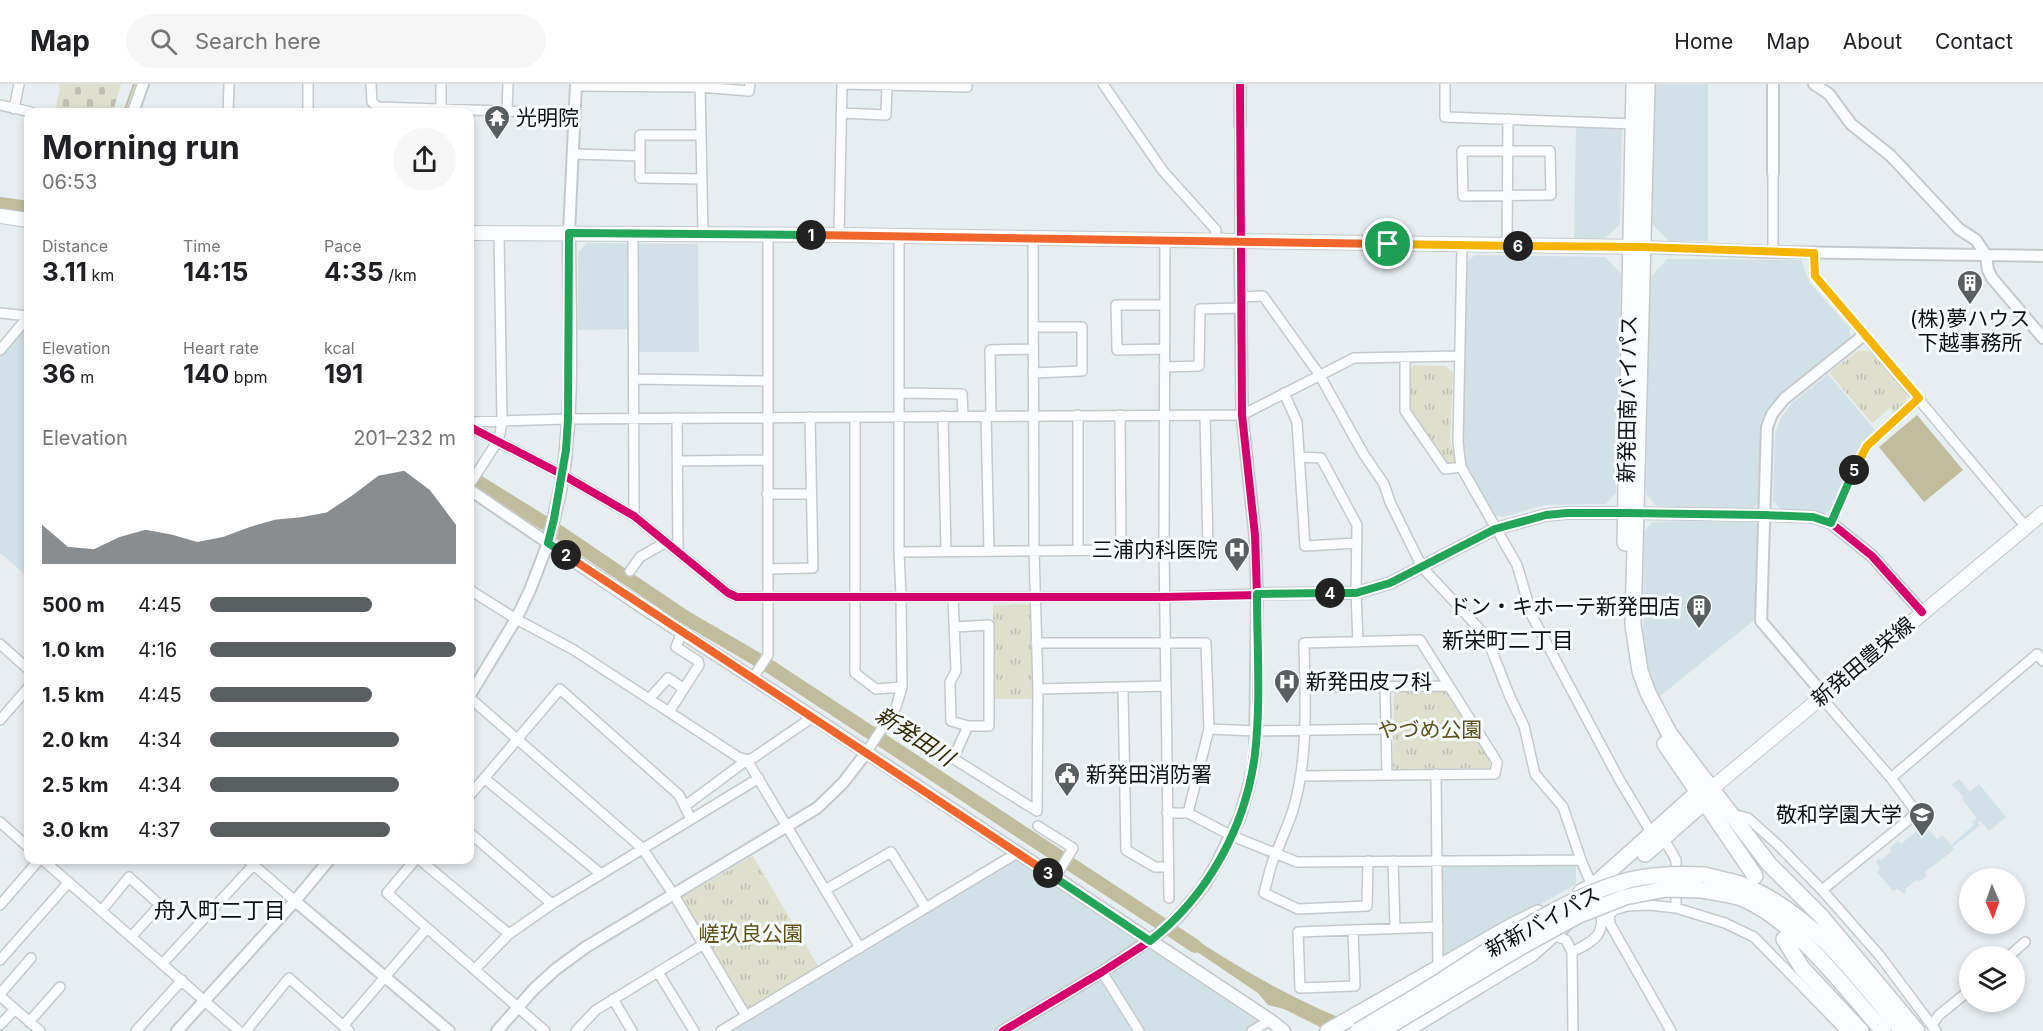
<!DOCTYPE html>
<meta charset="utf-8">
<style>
:root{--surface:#fff;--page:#f6f6f6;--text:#202124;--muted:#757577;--line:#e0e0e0;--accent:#595e61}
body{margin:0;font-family:Inter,"Noto Sans JP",sans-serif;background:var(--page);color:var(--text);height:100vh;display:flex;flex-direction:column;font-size:22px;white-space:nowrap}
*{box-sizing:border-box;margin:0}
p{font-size:20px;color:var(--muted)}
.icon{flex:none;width:33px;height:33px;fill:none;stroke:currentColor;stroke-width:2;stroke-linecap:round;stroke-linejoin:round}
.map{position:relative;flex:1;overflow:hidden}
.details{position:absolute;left:24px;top:24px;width:450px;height:756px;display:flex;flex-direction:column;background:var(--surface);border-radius:12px;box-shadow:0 3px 9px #0003}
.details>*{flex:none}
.needle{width:39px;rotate:178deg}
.fabs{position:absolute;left:1959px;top:784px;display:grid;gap:12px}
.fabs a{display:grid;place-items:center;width:66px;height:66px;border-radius:50%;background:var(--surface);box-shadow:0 3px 9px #0003;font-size:30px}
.pin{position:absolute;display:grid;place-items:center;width:51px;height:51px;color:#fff;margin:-26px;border:3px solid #fff;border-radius:50%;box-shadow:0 2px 6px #0007}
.km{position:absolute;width:30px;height:30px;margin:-15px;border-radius:50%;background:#222;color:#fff;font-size:16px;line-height:30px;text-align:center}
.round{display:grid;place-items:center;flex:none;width:63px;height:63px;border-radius:32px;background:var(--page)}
.headline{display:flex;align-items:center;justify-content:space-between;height:102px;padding:0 18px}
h1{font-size:33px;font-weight:700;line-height:45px}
.stats{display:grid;grid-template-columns:repeat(3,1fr);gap:9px;height:102px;padding:6px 18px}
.stats div{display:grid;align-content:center}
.stats b{font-size:26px;font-weight:700}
.stats small{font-size:16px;font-weight:400}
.stats p{font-size:16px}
.chart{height:168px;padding:12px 18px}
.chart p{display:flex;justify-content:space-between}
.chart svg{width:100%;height:108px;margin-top:6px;fill:var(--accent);opacity:.7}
ul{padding:0 18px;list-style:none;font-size:20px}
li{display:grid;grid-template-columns:96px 72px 1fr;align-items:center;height:45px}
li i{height:15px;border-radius:8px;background:var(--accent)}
header{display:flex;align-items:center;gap:36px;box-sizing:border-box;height:84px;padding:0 30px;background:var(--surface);border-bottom:2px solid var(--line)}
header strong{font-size:28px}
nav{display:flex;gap:33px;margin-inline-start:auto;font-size:21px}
.search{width:420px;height:54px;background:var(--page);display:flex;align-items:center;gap:15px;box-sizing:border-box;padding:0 21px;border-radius:33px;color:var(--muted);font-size:22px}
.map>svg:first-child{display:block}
</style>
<header>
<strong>Map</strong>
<div class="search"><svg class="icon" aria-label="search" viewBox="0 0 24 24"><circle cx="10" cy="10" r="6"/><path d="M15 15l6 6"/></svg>Search here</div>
<nav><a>Home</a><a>Map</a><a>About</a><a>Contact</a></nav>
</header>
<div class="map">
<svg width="2043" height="947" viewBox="0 0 2043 947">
<defs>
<pattern id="cemetery-stones" width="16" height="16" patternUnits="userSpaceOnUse" patternTransform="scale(1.5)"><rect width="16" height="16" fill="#dfdfcd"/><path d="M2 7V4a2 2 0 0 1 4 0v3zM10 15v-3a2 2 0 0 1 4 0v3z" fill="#bebeaf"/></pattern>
<pattern id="park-tufts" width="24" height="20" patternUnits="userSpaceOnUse" patternTransform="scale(1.5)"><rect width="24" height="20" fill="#dfdfcd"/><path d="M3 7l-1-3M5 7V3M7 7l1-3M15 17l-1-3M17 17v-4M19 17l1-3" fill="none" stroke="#bebeaf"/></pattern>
</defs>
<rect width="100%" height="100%" fill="#e7eef2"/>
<!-- built -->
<path fill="#d2e0e7" d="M1655,0H1708V157H1669L1652,140Z
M1576,42L1622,43L1620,141L1605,154H1574Z
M587,159L698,160L699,268H630V245L578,246V169Z
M1475,171L1605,173L1621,190L1616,409L1606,420L1545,421L1502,433L1491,430L1467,386L1462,359L1466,179Z
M1667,175L1801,176L1810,199L1850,244V256L1770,329L1761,418L1750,426L1656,422L1646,410L1650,194Z
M28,239V493L0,469V272Z
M1828,290L1876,347L1866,354L1856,367L1834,425L1820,431L1782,426L1773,417L1775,350L1781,334L1791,320Z
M1755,436L1760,442L1758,533L1659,613L1654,603L1643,566L1644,448L1652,438Z
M1959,695L1970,708L1979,700L2006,733L1989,747L1980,737L1978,738L1980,741L1953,763L1954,765L1949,770L1925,788L1927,792L1919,798L1917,796L1905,805L1906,808L1904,810L1897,805L1893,807L1877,788L1880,785L1876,777L1879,775L1881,776L1892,767L1890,764L1898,757L1901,760L1924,741L1937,755L1942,751L1951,761L1974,741L1972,738L1977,734L1962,715L1964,713L1952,701Z
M1017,774L1264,937L1247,947H729Z
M1576,776V800L1443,876L1441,780Z"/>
<!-- cemetery -->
<path fill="url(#cemetery-stones)" d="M58,0H121L113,28H55L60,4Z"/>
<!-- park -->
<path fill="url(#park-tufts)" d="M1859,266L1870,267L1875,273L1877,271L1907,307V318L1894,329L1890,324L1872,339L1829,289Z
M1414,281L1446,282L1453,289L1450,356L1455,378L1452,382L1447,381L1408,322L1411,285Z
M1032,520V615H994L993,521Z
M1448,607L1490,671V684L1395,685L1393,682L1394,608Z
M753,772L820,885L748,927L681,814Z"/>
<!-- water -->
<path fill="#c0bc9c" d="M1917,331L1963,386L1924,418L1879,363Z
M1185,848C1233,881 1284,910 1338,933L1320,943L1284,925L1268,921L1258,909L1178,855Z"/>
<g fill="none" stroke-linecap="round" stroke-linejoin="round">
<!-- stream -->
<path stroke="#c0bc9c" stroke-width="2" d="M124,28L134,0"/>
<!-- river -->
<path stroke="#c0bc9c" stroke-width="14" d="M0,120L28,124
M470,393L562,450L683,532L772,584L1195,862"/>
<defs>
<path id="minor" d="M308,0V28
M371,0L372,18L378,23L531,28
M700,0L703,149
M843,0L967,3V0
M1103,0L1163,87L1216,146L1215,158
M1445,0V33L1634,40
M576,2L700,3L749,7L750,0
M0,21L31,28
M14,25L19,0
M507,27L508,0
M228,28L229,0
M441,28V0
M841,29L886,31L887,1
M701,51H640V94L702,95
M1462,67H1550L1551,111L1463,112Z
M574,70L640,72
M633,149L634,432
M839,151L842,0
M1033,154L1034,466L1038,605L1037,727
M1165,157L1164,465L1169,814
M1240,158V41
M1462,162L1458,358L1461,383L1517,481L1532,532L1619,695L1652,750
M1507,162L1508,35
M1773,168V89
M1814,169L1815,192L2026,443
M1241,213L1263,212L1319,290L1363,369L1384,400L1390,418L1422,483L1486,552L1510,613L1524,642L1535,690L1563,723L1581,776L1593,804
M0,229L28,232
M1164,265L1117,266L1116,221H1165
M0,266L28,233
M1405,273V327L1445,385L1461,383
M1164,283L1199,282L1200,225L1241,224
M1033,289L1082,287V243H1033
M634,295L767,297
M900,309L962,310L963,332
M1284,309L1297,338L1305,462L1356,459
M1078,331V466
M1120,331L1121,466
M943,332L946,467
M986,332L989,467
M991,332L990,266L1033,265
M855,333V589L876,605L902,603
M677,334L678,467
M470,338L568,335L1242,331L1354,274L1459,272
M470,343L563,391L634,432L728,509L737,513H1164L1257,510
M1299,373L1321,374L1357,441L1356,509L1358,558
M678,377L767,376
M470,400L497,358L500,350L502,336L499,149
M767,410H811
M1831,439L1856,381L1867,362L1919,314
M899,468L1121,466L1208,463L1205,331
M768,485L813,484L810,333
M630,487L640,473L666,458
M470,506L516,535L574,566L738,673L747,676L860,864
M954,543L989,541V642H968
M1036,559H1206L1209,645L1188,729
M0,560L28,585
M753,594L768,571V151
M1385,601L1387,691
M1305,603L1449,602
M1123,604L1126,766L1155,783H1168
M1038,605L1166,602
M1821,613L1891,694L1917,729L1822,806
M470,614L642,764L674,811L746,932
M649,615L668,594L683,604
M669,628L699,581L698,577L676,563L682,548
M890,635L1037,727
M0,636L28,604
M1209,645L1256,647L1386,645
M866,669L896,623L902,603L901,512L899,468V152
M953,675L968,642L951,637L950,598L956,587L953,513
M1436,690L1438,883
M1300,692L1495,690L1497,678L1420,556L1304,559C1305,615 1309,672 1293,726C1288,741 1282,755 1276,769C1270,781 1268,796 1264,809L1298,825L1367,822L1368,777
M484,694L601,790
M1891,694L2037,570L2043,577
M470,711L560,605L679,711L691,735
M685,722L747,676L753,674L813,633
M1167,729H1188L1232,752L1297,778L1581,776
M1732,730L1748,734L1778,761L1822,806L1880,872L1936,947
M0,738L28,763
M1038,742L1073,764L1055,794
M470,749L552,820
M1667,760L1676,776V824
M43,776L239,947
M248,776L295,817
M415,776L387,809L545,947
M420,776L509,850
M1393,777L1395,844
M825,806L891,768L926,824
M0,821L39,776
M102,826L129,793L160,821L132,852
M1609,831L1610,840L1671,947
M1603,837L1614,826L1627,822L1649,821L1676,824L1725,839L1754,853L1846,947
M1353,846L1355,902L1300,904L1298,848L1438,843
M1553,851L1566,856L1572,868L1573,947
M1572,868C1597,856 1607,849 1599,820
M2008,873L2025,858
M0,876L69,798
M163,879L258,776
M475,885L509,850L552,820L759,694
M658,888L694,947
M1102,888L1139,947
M0,910L31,874
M0,912L40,947
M613,915L632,947
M29,938L60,903
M0,941L15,925
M1932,941L1939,931L1970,906
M343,942L427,844
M136,947L182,896
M246,947L289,894L349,947
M576,947L596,926L704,860
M721,947L1017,769
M1252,947L1270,936"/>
<path id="tertiary" d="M1240,0V41
M1814,0L1829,10L1851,40L1891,72L1959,145L1976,156L1986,171L1988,186L1992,194L2043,254
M133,28L143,0
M1773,89V0
M569,149L576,0
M1643,163L1773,168L2043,172
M470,406L548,459L530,506L516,535L470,611
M1257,510L1356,509L1390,499L1495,445L1546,431L1567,429H1625L1764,431L1813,433L1831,439L1872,472L1922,528
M1824,611L1761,537L1767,343L1772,330L1784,315L1864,251
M295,817L449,947
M177,947L295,817L329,776
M497,947L534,905L556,885L586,863L817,724L843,699L866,669
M1003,947L1102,888L1160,849L1178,833L1203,803L1216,781L1240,733L1249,701L1255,671L1257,510L1255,451L1242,331L1240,158"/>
<path id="secondary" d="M569,149C569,219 573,295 566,364C564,396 555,428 548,459L653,530L813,633L1270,936L1284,947"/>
<path id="primary" d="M0,132L28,136
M470,149L839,151L1640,163
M1711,705L2043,429"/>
<path id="trunk" d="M1647,0L1633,541L1640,587L1648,609L1669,649L1769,780L1821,832L1917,947
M1625,459L1634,0
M1665,660L1755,792
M1645,770L1704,718L1708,711
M1704,791C1718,795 1735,797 1748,803C1816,834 1856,891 1902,947
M1701,806C1715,809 1733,810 1746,816C1798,840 1845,904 1883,947
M1581,808L1593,802L1697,709L1706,707
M1784,855L1802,884L1861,947
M1328,947L1510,843L1538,829
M1404,947L1531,870L1604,805"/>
</defs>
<!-- minor casing -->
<use href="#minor" stroke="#c4c9cc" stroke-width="12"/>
<!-- tertiary casing -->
<use href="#tertiary" stroke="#c4c9cc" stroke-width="14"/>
<!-- secondary casing -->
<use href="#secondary" stroke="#c4c9cc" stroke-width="15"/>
<!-- primary casing -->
<use href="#primary" stroke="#c4c9cc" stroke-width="16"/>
<!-- trunk casing -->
<use href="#trunk" stroke="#c4c9cc" stroke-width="18"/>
<!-- minor -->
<use href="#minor" stroke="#fbfcfd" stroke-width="9"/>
<!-- tertiary -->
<use href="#tertiary" stroke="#fbfcfd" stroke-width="10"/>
<!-- secondary -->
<use href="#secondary" stroke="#fbfcfd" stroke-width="12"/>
<!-- primary -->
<use href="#primary" stroke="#fbfcfd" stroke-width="14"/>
<!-- trunk -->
<use href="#trunk" stroke="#fbfcfd" stroke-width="15"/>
<defs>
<path id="trunk-bridge" d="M1358,947C1386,930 1414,914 1441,897C1498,861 1556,818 1622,798C1649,790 1676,790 1704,791
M1381,947L1519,864L1579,831L1625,813L1666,805L1701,806"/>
</defs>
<!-- trunk-bridge casing -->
<use href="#trunk-bridge" stroke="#c4c9cc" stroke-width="18" stroke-linecap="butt"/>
<!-- trunk-bridge -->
<use href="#trunk-bridge" stroke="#fbfcfd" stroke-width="15"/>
<defs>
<path id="cycleway" d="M470,343L563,391L634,432L728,509L737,513H1164L1356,509L1390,499L1495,445L1546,431L1567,429H1625L1813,433L1831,439L1872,472L1922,528
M1003,947L1102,888L1150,857L1178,833L1203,803L1216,781L1240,733L1249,701L1256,647L1257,510L1255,451L1242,331L1240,0"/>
</defs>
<!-- cycleway casing -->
<use href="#cycleway" stroke="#f6fcfe" stroke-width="11"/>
<!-- cycleway -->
<use href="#cycleway" stroke="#d6006c" stroke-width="8"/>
</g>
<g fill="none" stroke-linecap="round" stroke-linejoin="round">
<defs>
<path id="split-1" d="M811,151L1388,160"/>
<path id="split-2" d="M566,471L548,459L554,435L566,366L568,335L569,149L811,151"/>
<path id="split-3" d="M566,471L1048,789"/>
<path id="split-4" d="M1048,789L1150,857C1208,812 1246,742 1255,670C1261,618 1257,562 1257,510L1330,509"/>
<path id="split-5" d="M1330,509H1356L1390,499L1495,445L1546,431L1567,429H1625L1764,431L1813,433L1831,439L1854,386"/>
<path id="split-6" d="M1518,162L1643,163L1814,169L1815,192L1919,314L1867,362L1854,386"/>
<path id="split-7" d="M1388,160L1518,162"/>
</defs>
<!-- split-1 casing -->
<use href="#split-1" stroke="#fff" stroke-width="12"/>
<!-- split-2 casing -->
<use href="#split-2" stroke="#fff" stroke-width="12"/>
<!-- split-3 casing -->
<use href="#split-3" stroke="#fff" stroke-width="12"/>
<!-- split-4 casing -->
<use href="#split-4" stroke="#fff" stroke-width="12"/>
<!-- split-5 casing -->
<use href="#split-5" stroke="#fff" stroke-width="12"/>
<!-- split-6 casing -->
<use href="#split-6" stroke="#fff" stroke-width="12"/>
<!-- split-7 casing -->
<use href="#split-7" stroke="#fff" stroke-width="12"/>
<!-- split-1 -->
<use href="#split-1" stroke="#f0652b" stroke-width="8"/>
<!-- split-2 -->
<use href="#split-2" stroke="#22a559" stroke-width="8"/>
<!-- split-3 -->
<use href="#split-3" stroke="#f0652b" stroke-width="8"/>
<!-- split-4 -->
<use href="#split-4" stroke="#22a559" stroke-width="8"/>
<!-- split-5 -->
<use href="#split-5" stroke="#22a559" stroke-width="8"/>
<!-- split-6 -->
<use href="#split-6" stroke="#f5b400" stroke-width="8"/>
<!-- split-7 -->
<use href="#split-7" stroke="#f5b400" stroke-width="8"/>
</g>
<!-- icons -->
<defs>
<symbol id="temple-pin" viewBox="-11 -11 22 30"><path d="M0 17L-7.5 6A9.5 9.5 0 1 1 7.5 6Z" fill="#595e61" stroke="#f6fcfe"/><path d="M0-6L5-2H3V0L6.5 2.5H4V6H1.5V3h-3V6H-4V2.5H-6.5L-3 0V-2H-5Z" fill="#fff"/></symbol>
<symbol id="building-pin" viewBox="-11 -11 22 30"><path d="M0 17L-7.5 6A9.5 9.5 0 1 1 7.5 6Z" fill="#595e61" stroke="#f6fcfe"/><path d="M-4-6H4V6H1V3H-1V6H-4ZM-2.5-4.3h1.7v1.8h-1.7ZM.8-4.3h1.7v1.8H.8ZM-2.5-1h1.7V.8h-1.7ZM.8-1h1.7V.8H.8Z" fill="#fff"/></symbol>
<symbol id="hospital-pin" viewBox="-11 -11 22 30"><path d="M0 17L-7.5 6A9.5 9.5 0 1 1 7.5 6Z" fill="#595e61" stroke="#f6fcfe"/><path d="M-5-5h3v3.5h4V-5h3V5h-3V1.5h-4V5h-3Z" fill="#fff"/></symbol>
<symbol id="civic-pin" viewBox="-11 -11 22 30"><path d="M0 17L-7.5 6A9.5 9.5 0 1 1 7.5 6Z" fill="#595e61" stroke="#f6fcfe"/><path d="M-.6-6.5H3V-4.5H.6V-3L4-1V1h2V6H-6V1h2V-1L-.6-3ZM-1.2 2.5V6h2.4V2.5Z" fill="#fff"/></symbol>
<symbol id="university-pin" viewBox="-11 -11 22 30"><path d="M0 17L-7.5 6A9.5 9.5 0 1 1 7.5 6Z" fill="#595e61" stroke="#f6fcfe"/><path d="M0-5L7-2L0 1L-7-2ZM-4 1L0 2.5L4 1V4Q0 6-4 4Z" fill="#fff"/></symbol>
</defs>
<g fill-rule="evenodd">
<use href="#temple-pin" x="482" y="19" width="30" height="40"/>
<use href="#building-pin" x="1955" y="184" width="30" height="40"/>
<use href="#hospital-pin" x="1222" y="451" width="30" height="40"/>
<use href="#building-pin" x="1684" y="508" width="30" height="40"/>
<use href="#hospital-pin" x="1272" y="583" width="30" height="40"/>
<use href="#civic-pin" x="1052" y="676" width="30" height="40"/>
<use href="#university-pin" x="1907" y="716" width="30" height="40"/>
</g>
<g text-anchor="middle" stroke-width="6" stroke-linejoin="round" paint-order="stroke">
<!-- poi labels -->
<g font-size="21" fill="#0c1113" stroke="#f6fcfe" text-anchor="start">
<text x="516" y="41">光明院</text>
<text x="1970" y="242" text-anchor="middle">(株)夢ハウス<tspan x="1970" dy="24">下越事務所</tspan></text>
<text x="1218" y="473" text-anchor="end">三浦内科医院</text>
<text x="1680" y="530" text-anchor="end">ドン・キホーテ新発田店</text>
<text x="1306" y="605">新発田皮フ科</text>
<text x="1086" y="698">新発田消防署</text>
<text x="1902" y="738" text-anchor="end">敬和学園大学</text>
</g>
<!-- street labels -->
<g font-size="21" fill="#0c1113" stroke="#f6fcfe">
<text transform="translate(1628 315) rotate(-89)" y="7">新発田南バイパス</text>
<text transform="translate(1863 578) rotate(-40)" y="7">新発田豊栄線</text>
<text transform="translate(1543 838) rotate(-28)" y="7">新新バイパス</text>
</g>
<!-- park labels -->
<g font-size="21" fill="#5e521a" stroke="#f6fcfe">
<text x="1430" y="653">やづめ公園</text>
<text x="751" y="857">嵯玖良公園</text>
</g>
<!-- neighbourhood labels -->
<g font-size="22" fill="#0c1113" stroke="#f6fcfe">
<text x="1508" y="564">新栄町二丁目</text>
<text x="220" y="834">舟入町二丁目</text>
</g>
<!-- water labels -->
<g font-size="22" font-style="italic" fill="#332a02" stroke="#f6fcfe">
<text transform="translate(915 652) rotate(33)" y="8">新発田川</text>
</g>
</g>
</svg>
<div class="fabs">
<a><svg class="needle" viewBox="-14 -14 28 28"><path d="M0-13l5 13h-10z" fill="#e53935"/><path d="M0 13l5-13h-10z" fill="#757577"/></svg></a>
<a><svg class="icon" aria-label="layers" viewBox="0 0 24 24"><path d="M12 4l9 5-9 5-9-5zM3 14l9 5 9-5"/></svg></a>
</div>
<div class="pin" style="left:1388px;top:160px;background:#1e9e55"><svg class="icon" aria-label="arrive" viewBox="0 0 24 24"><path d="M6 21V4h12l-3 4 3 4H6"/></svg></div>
<b class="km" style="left:811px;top:151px">1</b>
<b class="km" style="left:566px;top:471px">2</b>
<b class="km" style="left:1048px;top:789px">3</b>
<b class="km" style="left:1330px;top:509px">4</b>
<b class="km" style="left:1854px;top:386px">5</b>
<b class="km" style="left:1518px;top:162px">6</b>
<section class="details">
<div class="headline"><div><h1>Morning run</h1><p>06:53</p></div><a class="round"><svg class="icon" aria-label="share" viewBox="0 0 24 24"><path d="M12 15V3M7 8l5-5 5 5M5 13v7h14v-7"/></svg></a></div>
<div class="stats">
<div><p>Distance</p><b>3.11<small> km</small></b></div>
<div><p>Time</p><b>14:15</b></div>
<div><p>Pace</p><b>4:35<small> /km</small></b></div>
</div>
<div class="stats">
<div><p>Elevation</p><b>36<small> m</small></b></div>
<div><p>Heart rate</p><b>140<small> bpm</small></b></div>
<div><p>kcal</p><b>191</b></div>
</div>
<div class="chart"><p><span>Elevation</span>201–232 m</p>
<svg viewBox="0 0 160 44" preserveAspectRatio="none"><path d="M0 44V28L10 37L20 38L30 33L40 30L50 32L60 35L70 33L80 29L90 26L100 25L110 23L120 16L130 8L140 6L150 14L160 28V44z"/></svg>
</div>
<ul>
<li><b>500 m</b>4:45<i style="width:66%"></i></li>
<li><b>1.0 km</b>4:16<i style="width:100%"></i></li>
<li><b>1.5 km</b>4:45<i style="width:66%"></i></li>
<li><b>2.0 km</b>4:34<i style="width:77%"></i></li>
<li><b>2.5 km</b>4:34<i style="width:77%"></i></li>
<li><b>3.0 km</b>4:37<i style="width:73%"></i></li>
</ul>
</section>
</div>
